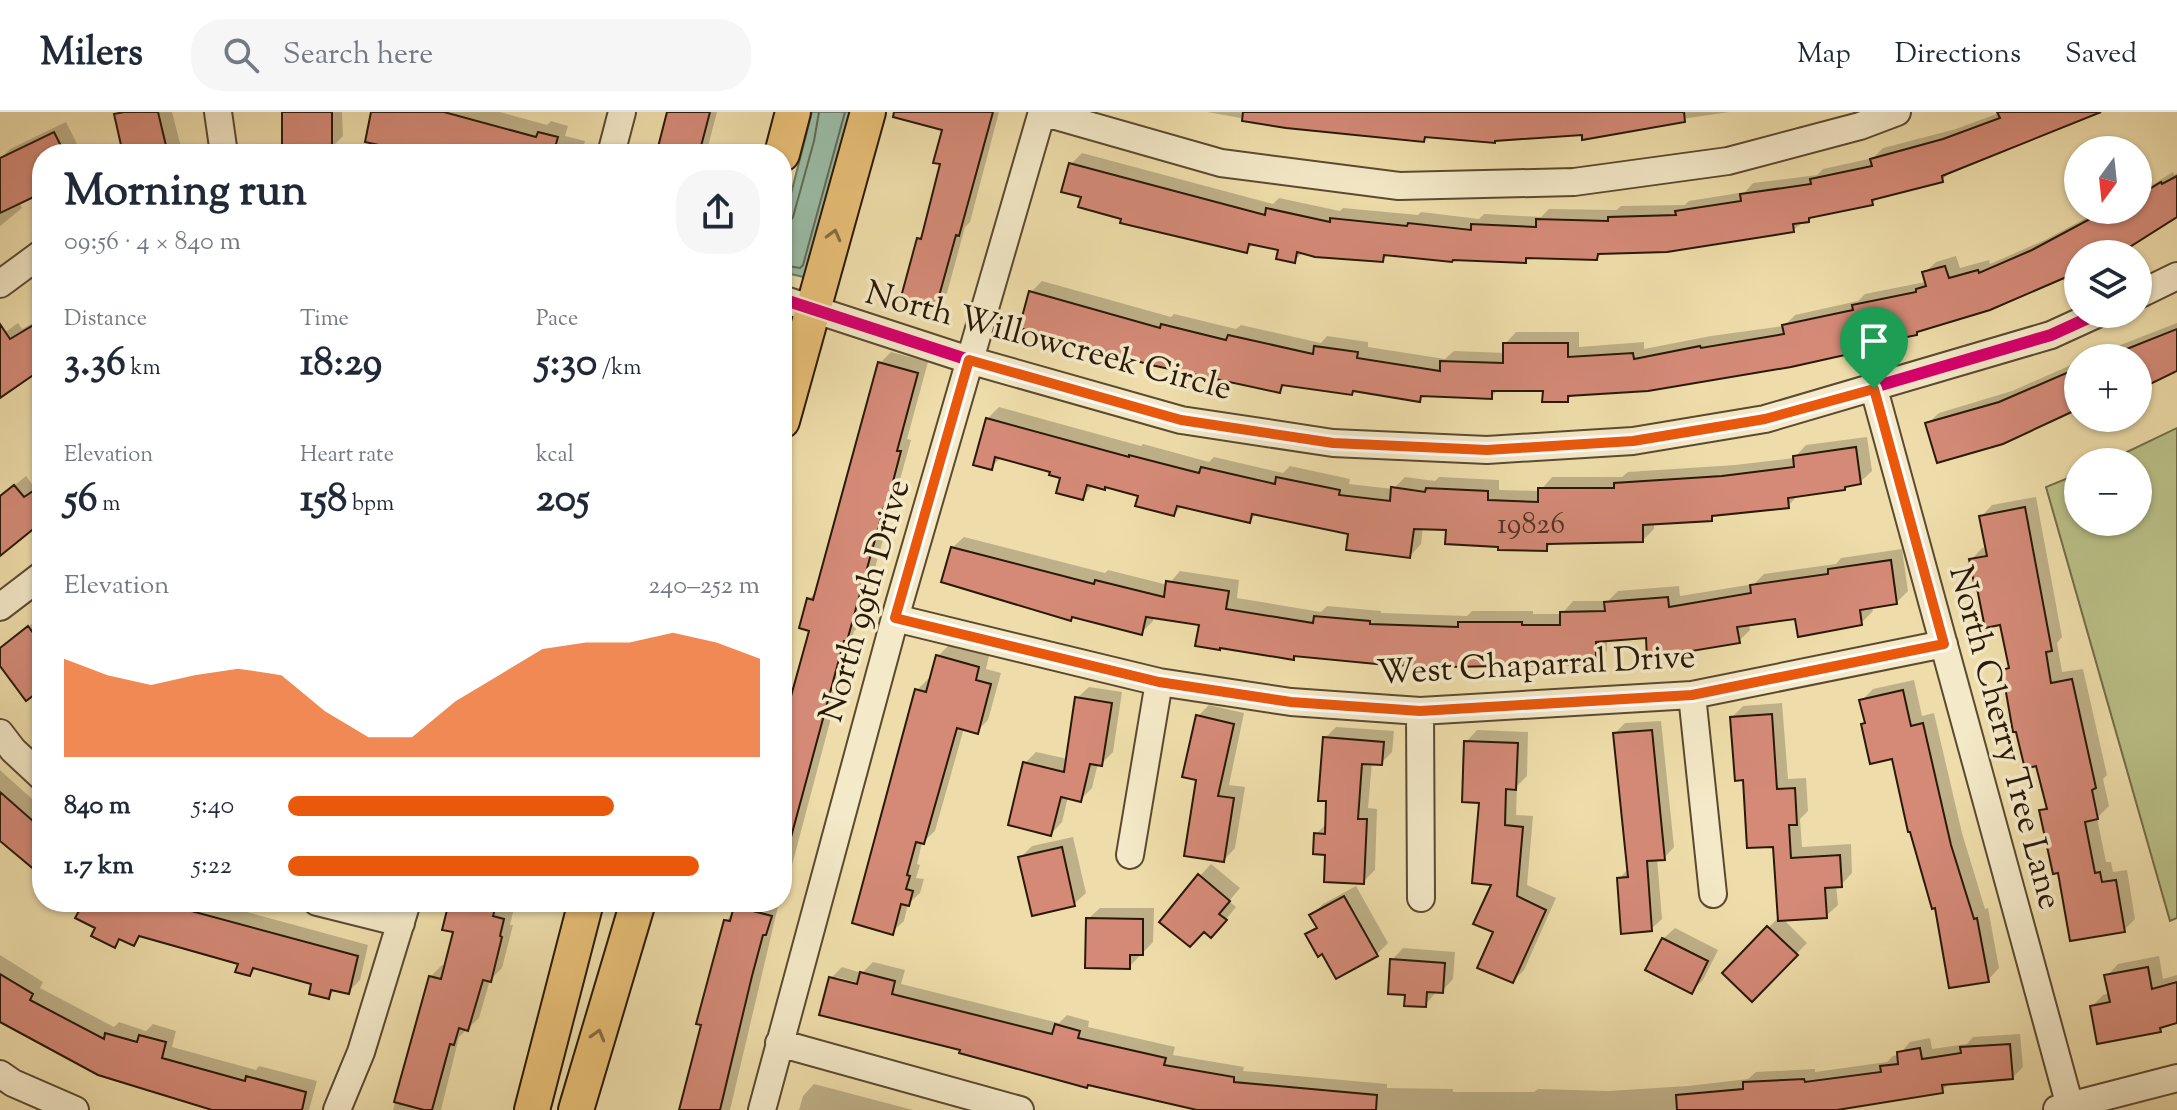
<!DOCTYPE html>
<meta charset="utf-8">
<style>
:root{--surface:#fff;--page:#f6f6f7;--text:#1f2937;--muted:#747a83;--line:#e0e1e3;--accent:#ea580c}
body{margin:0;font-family:"Sorts Mill Goudy",serif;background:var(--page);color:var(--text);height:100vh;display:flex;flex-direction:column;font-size:30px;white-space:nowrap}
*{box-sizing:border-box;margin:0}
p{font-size:26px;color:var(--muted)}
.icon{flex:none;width:44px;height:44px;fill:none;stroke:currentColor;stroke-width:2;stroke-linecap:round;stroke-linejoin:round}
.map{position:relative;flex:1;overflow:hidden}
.drawer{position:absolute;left:32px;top:32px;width:760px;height:768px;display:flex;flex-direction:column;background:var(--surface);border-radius:32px;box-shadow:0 2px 6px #0004}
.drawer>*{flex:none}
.needle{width:52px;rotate:195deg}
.fabs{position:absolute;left:2064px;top:24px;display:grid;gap:16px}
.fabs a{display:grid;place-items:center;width:88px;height:88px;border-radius:50%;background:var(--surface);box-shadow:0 2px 6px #0004;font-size:40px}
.pin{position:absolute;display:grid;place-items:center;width:68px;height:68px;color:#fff;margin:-82px -34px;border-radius:50% 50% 50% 0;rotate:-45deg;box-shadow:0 0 8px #0007}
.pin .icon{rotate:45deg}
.round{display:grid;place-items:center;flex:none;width:84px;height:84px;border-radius:32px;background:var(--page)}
.head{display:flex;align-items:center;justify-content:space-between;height:136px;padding:0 32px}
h1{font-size:44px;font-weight:800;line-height:60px}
.stats{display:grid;grid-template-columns:repeat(3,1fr);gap:12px;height:136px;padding:8px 32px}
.stats div{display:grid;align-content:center}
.stats b{font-size:40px;font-weight:800}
.stats small{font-size:22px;font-weight:400}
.stats p{font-size:22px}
.chart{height:224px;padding:16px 32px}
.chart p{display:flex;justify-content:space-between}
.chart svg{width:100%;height:144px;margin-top:8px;fill:var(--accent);opacity:.7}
ul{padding:0 32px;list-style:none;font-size:26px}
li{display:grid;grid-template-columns:128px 96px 1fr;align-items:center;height:60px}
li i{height:20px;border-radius:10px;background:var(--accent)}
header{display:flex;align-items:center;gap:48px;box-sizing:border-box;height:112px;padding:0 40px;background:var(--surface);border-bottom:2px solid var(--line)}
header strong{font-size:38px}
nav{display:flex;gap:44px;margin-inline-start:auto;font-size:28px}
.search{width:560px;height:72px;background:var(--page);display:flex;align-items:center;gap:20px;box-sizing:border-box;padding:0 28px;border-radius:32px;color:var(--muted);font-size:30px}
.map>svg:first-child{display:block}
</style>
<header>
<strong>Milers</strong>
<div class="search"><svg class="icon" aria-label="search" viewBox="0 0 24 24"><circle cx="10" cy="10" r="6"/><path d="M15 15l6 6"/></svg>Search here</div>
<nav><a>Map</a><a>Directions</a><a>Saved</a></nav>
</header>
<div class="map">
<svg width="2177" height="998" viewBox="0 0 2177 998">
<rect width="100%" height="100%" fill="#eda"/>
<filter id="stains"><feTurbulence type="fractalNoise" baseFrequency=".0025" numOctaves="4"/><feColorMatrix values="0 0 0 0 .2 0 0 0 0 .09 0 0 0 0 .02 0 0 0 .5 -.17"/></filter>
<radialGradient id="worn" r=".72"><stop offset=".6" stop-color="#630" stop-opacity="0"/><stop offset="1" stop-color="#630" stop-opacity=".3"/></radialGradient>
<!-- green -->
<path fill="#bac087" stroke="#726c47" stroke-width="2" d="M2177,316V806L2170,809L2046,375L2078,362V410H2138V350H2106Z"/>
<!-- water -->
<path fill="#9abca6" stroke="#6d7b66" stroke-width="2" d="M812,0H853L808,166L782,160V117Z"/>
<!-- shadow -->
<path fill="#0003" fill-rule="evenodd" d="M119,0H172L182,39L179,42H125L116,3Z
M284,0H342L343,24L331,36Z
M373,0H500L547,13L551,9L568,14L565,24L585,29L581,42H438Z
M670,0H717L706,42H658Z
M927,0H999L970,110L965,115L947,181L936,192L919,127L924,122L943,51L945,17Z
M1207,0H1730L1583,21L1427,24L1424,27L1287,14Z
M2002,0H2094L1952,58L1942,68L1878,85L1872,91L1813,103L1793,118L1603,140L1597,146L1530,144L1525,149L1389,142L1382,148L1303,140L1294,149L1280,136L1254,131L1246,139L1124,105L1083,84L1071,52L1082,41L1273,92L1279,86L1340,99L1343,96L1418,103L1421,100L1479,107L1484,102L1541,105L1549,97L1617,98L1621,94L1685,93L1689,89L1745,80L1753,71L1817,63L1823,57L1873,46L1883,36L1956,17Z
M66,10L82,42H42V78L19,90L22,96L0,114V47L10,37Z
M2173,60L2174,63L2177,61V102L2110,142H2078V158L1921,216L1916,221L1860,233L1853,239L1574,282L1567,288L1545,277H1499L1491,285L1424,283L1419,287L1355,277L1351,281L1286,272L1280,279L1031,180L1042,169L1171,205L1174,202L1236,217L1241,213L1321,231L1327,224L1368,230V235L1445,247L1454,239L1505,241V232L1516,220H1579V235L1644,230V237L1711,224L1784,214L1795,203L1858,189L1865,182L1925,170L1924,161L1936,150L1956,144L1960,156L1989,148L1990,152L2045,128L2101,98H2138V82Z
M42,206V254L0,283V224L18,211L22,217Z
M2177,211V257L2144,273L2145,275L2138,282V246H2087Z
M891,240L928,250L907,327L911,328L896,382L858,516L854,519L786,776L782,780V616L787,595L791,591L811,518L809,487L818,478L880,251Z
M2078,250V303L2076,296L1927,312L1939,301L2012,279Z
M999,295L1141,334L1143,332L1209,350L1214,345L1283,361L1290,354L1350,367L1349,372L1393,377L1405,365L1435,369L1439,365L1499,368V378L1540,379L1552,365H1622L1628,360L1735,353L1794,346L1806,333L1867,325L1872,359L1860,370L1848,372L1844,376L1799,382L1788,394L1717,401L1711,407L1654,411V417L1643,428L1553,430L1546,437L1501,433L1448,416L1423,415L1421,432L1410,444L1350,420L1257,401L1250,409L1182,394L1174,402L1140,382L1094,372L1082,386L1063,365L1053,358L1002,345L991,355L987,307Z
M26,364L35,376L42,371V407L0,439V385Z
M2036,385L2062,525L2057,531L2062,560L2083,557L2107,663L2103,667L2109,694L2097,706L2106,750H2111L2113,760L2127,758L2135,807L2124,818L2060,758L2041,699L2048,693L2037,652L2004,558L2010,553L2001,510L1971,448L1982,436L1987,435L1981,405L1992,393Z
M964,425L1105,461L1108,458L1168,473L1180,459L1239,468L1237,486L1321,500L1327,494L1381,499V501L1467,504L1472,499H1533V502H1562L1573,489H1608L1618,479L1679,474L1680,484L1754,472L1764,462L1836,452L1841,446L1902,437L1908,479L1896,491L1872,494L1873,499L1861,511L1796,504L1749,511L1750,518L1739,529L1648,524L1607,527V539L1596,550L1296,542L1293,545L1201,512L1154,504L1153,509L1141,521L952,436Z
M41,505L42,506V574L0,551V536Z
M949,533L989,544L986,557L1001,561L988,608L977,619L964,616L935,719L922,731L917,752L920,753L916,766L924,767L920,781L908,792L904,809L892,820L917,578L928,567H931L938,544Z
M1914,568L1922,604L1934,601L1962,721L1985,797L1988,796L1999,856L1988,868L1936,793L1893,645L1863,613L1866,609L1861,589L1873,577Z
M1089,575L1122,580L1113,640L1101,652L1098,651L1092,676L1080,688L1068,685L1062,710L1051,722L1025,651L1036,640L1068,647L1077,586Z
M1782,591L1788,667L1806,666L1808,699L1800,707L1802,735L1851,732L1852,761L1841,773H1836L1838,793L1826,804L1783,807L1807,831L1752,888L1724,861L1780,804L1775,733L1745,666L1732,605L1743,594Z
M1209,593L1244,601L1229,673L1245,675L1235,736L1224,748L1198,666V604Z
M1661,609L1674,735L1664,746H1657L1662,807L1651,817L1619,767L1629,756L1615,621L1625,611Z
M1336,615L1394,619L1392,640L1381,651L1372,650L1368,696L1377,697L1375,758L1363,770L1328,741L1316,722L1328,710L1325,626Z
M1477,618L1528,620L1527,664L1517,674L1516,703L1533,704L1527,773L1556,786L1524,858L1513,869L1495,819L1494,771L1481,689L1466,630Z
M0,658L42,696V762L0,727Z
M1073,725L1086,781L1074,792L1020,746L1032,734Z
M1211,752L1240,776L1229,789L1236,795L1222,812L1200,764Z
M1356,774L1388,831L1377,842L1323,840L1308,823L1317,813L1312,803L1323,792Z
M77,790H210L368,833L360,868L348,880L336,877L328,885L313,871L257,855L250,862L240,850L142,823L133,832L122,826L115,833Z
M454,790H504L503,793L514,796L510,813H513L502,856L490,868L479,906L459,925L441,998H393L430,865L442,853L446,854L455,819Z
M741,790H779L730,998H681L726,809Z
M1100,796H1154L1153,830L1129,855L1088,807Z
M1675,816L1718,838L1703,868L1692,879L1663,827Z
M1403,836L1455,840L1453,867L1442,879H1437L1425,893L1407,881L1392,848Z
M0,843L43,870L40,876L114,915L119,910L146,919L153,912L176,919L172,935L256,958L259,954L317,969L309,998H222L0,908Z
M2159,844L2163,867L2177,863V908L2166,912L2160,918L2092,894L2103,883L2110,881L2107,864L2118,852Z
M873,850L905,858L901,872L1059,911L1067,903L1089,909L1088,915L1175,935L1173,943L1244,955L1243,959L1387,972V976L1453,977V980H1534L1538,977L1608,979L1688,974L1748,967L1756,960L1815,957V960L1887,950L1893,944L1899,943L1910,930L1930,926L1932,937L1967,932L1973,925L2020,922L2023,955L2012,966L1950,970L1942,979L1818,998H1209L1089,972L1086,974L962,939V937L822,902L831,866L842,855L862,861ZM836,865L867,873L866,877L836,869Z
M814,972L913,998H799L803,984Z"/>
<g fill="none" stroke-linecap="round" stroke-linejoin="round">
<!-- shore -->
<path stroke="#626a56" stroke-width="2" d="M782,112L789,111L793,105L814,29L819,0
M782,153L800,156L803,153L845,0"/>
</g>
<!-- building -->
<path fill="#d48a77" stroke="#2a1907" stroke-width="2" d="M124,0H158L168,42H123L114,2Z
M282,0H332V38H282Z
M371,0H444L536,25L538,20L558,25L553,42H420L365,30Z
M667,0H710L699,42H667L657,39Z
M894,0H993L959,124L956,123L936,195L901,185L917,126L921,127L940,52L933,51L942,18L893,5Z
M1243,0H1684L1685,10L1582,28V23L1495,29V31L1425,25L1424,30L1286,16L1242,9Z
M1997,0H2101L1942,64L1943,70L1872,88L1873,93L1809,106V110L1793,112L1794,120L1667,140L1598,142L1597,148L1526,146V151L1453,148L1452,150L1384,143L1383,150L1315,145L1297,140L1295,151L1276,147L1278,138L1249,132L1247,141L1120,111L1121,107L1078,95L1081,85L1061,80L1069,51L1265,103L1266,96L1330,110V106L1407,114L1408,111L1471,118V112L1536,115V107L1608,109V105L1676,103L1675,99L1741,89L1740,82L1811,72L1810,67L1872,54L1870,47L1943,27L2000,6Z
M54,20L65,42H42V81L0,101V46Z
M2177,64V105L2128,136L2112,142H2078V160L1990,198L1917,220V223L1853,236L1854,241L1791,255L1648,279L1568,284V290H1542L1543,279H1492V287L1421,284L1420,290L1353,279L1352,283L1282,273L1280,281L1151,253L1019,216L1029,179L1160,216L1161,212L1226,228L1228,223L1313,242L1314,234L1358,240L1357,246L1440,259V249L1503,251V231H1568V245L1633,241L1634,247L1700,234L1701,236L1784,222L1782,213L1853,198L1852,193L1916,180V177L1926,174L1922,160L1945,154L1949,166L1978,158L1979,161L2032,138L2099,102L2102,107L2116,98H2138V84L2161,70L2162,72Z
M42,208V257L0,286V212L10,227Z
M2177,217V259L2138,278V246H2104Z
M878,250L918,261L897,339H901L886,396L884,395L847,529H844L787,740H782V607L786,594L788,595L809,519L799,516L807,486L813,488Z
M2078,256V297L2003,332L1937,351L1925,311L1999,290Z
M986,306L1129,345V343L1199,361L1201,355L1275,372L1276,365L1340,378L1339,383L1390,389L1391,375L1425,380L1426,376L1488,379V388L1538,390V376H1614V371L1722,364L1794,355L1793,344L1856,335L1861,372L1845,375V378L1788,386L1789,396L1712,404V409L1643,413V430L1547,432V439L1498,438V435L1445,432L1446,418L1414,417L1410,446L1346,438L1348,422L1252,402L1250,411L1177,394L1174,404L1135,394L1138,384L1105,375V378L1087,373L1083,388L1056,381L1060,366L1049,363L1050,360L995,345L992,358L973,353Z
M14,373L24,385L42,373V410L0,444V384Z
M2025,395L2052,539L2046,540L2051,571L2072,567L2096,676L2092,678L2098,707L2085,710L2095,761L2100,760L2102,770L2116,768L2125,820L2070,829L2058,761L2053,762L2039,698L2047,697L2036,654L2025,657L2016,620H2013L2002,558L2009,556L2000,513L1985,516L1976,471H1974L1969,447L1987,444L1979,404Z
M951,435L1094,472L1095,468L1164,485L1166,469L1229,479L1226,497L1313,511L1314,504L1370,509V512L1458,515V510H1522V513H1560V500L1605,499L1604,490L1668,485L1669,495L1751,481L1750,473L1828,462V457L1891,448L1897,492L1860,498L1862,513L1798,525L1795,507L1737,515L1740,531L1673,542V545L1647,547L1646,526L1596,530V552L1447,555L1387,553L1294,544V548L1220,536V538L1195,534L1199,513L1146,505L1142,523L1072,505L1071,509L941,470Z
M28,514L42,533V577L26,589L0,554V536Z
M936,543L979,555L976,568L991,572L978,622L957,616L924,732L916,730L907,763L910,764L906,777L913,779L909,794L901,792L893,823L852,811L915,577L926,580Z
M1903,578L1911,614L1923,611L1951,733L1974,807L1977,806L1989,870L1949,876L1935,796L1932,797L1910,720H1908L1892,647L1870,652L1861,612L1865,611L1859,588Z
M1075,585L1112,591L1102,654L1090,652L1081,690L1061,685L1051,724L1008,713L1023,650L1064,660Z
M1772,602L1777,677L1795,676L1797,713H1789L1791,746L1840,743L1842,775L1825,776L1827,806L1778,809L1773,735L1747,736L1743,668L1735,669L1730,605Z
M1196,603L1234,612L1218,684L1234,686L1224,750L1184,744L1196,668L1182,665Z
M1652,618L1665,748L1647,749L1652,819L1621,822L1617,766L1628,765L1613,621Z
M1323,625L1384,630L1382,653L1362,652L1358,707H1367L1364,772L1324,770L1325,743L1313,742L1314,721L1325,722L1326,689H1318Z
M1464,629L1518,631L1516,678L1506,677L1505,713L1523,715L1517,784L1546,798L1513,871L1477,856L1493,820L1473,812L1491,773L1472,771L1479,691L1462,690Z
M0,680L42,717V764L0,729Z
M1062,735L1075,794L1032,804L1018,745Z
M1198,762L1230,789L1219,802L1227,808L1211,826L1204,820L1190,835L1159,810Z
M1344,784L1378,844L1336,867L1322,842L1318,845L1305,822L1317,816L1309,803Z
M84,790H158L358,844L349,882L331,878L329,887L309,882L311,872L253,856L250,864L235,860L238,852L139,824L134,834L119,827L115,836L91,824L95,816L75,806Z
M449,790H497L493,804L504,807L500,824L502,825L491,870L483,868L468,919L459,916L454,933L450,932L432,998H424L394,990L429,864L441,867L453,820L442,818Z
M734,794L772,804L766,823H763L752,864L720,998H679L701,913L696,912L724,808L730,809Z
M1086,806L1143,807V843H1130V857L1085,856Z
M1767,814L1798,843L1752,890L1722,861Z
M1662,826L1708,849L1692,882L1645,858Z
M1390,847L1445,851L1443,881L1427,880L1426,895L1404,894L1405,883L1388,882Z
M2148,855L2152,877L2177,870V911L2160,916L2161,920L2097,932L2090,894L2110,890L2104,863Z
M860,860L895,869L892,882L1052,922L1055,912L1080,919L1078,926L1166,946L1164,953L1234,965V970L1377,983L1376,998H1197L1088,973L1087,976L959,941L960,938L819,903L829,865L857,872Z
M0,862L33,882L30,888L104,927L105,921L137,930L139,923L166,930L162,946L245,969L246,964L306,980L302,998H212L98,963L0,910Z
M2010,932L2013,967L1942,973L1943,981L1837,998H1677L1676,983L1743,977V970L1804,967L1805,970L1881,960L1880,954L1898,952L1897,940L1920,936L1922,947L1961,941L1960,935Z"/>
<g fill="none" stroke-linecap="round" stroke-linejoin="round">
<defs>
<path id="minor" d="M218,0L224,42
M1042,0L1221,51L1399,74L1574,70L1728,49L1860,14L1897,0
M611,42L622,0
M0,172L42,141
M2138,183L2177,164
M782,187L969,248L1181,308L1333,331L1487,338L1633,329L1765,307L2051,223L2097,202
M1874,277L2071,998
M0,495L42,463
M895,506L1159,570L1291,590L1420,599L1692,583L1944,532
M1692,583L1713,782
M1420,599L1421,786
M0,621L13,638L42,665
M1130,743L1159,570
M317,790L401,811
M779,931L1020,998
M0,962L13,971L75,998
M2057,997L2177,966
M337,998L361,940L407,790
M762,998L895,506L1042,0"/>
<path id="major" d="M782,42L793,0
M782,309L868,0
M532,998L586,790
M576,998L638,790"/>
</defs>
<!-- minor casing -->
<use href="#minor" stroke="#5b4a30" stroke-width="30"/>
<!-- major casing -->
<use href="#major" stroke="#2a1907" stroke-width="38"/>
<!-- minor -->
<use href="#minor" stroke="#f4e9c8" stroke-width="26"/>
<!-- major -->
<use href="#major" stroke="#e7be75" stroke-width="34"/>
<defs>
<path id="cycleway" d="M782,187L969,248L1181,308L1333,331L1487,338L1633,329L1765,307L2051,223L2097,202
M895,506L1159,570L1291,590L1420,599L1692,583L1944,532"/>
</defs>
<!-- cycleway casing -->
<use href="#cycleway" stroke="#f4e9c8" stroke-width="17"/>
<!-- cycleway -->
<use href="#cycleway" stroke="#d6006c" stroke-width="12"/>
</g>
<!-- one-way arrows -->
<defs><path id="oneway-chevron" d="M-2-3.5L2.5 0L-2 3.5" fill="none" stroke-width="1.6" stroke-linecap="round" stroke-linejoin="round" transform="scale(2)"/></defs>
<g stroke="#886c3e">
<use href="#oneway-chevron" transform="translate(834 123) rotate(-75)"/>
<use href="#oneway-chevron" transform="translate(598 923) rotate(-74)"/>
</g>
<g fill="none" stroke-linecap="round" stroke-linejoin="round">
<defs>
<path id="route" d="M969,248L1181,308L1333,331L1487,338L1633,329L1765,307L1874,277L1944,532L1692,583L1420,599L1291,590L1159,570L895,506Z"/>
</defs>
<!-- route casing -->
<use href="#route" stroke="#fff" stroke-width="16"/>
<!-- route -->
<use href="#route" stroke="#ea580c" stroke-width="10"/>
</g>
<g text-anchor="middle" stroke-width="7" stroke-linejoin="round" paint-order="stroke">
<!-- number labels -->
<g font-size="30" fill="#543523">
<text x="1531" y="421">19826</text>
</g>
<!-- street labels -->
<g font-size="34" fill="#2a1907" stroke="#f4e9c8">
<text transform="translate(1049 227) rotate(15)" y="12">North Willowcreek Circle</text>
<text transform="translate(863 488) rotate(-74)" y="12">North 99th Drive</text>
<text transform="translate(1536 551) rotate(-3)" y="12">West Chaparral Drive</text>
<text transform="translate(2007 625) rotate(75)" y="12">North Cherry Tree Lane</text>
</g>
</g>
<rect width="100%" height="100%" filter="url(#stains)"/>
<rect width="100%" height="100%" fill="url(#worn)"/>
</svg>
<div class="fabs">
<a><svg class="needle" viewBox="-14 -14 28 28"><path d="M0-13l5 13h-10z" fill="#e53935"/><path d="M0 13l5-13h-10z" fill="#747a83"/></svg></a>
<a><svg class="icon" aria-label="layers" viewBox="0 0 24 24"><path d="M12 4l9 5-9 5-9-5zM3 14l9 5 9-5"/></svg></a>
<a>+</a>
<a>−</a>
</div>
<div class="pin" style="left:1874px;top:277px;background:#1e9e55"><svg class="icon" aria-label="arrive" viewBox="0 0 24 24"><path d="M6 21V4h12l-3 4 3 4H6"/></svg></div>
<section class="drawer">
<div class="head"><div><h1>Morning run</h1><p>09:56 · 4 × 840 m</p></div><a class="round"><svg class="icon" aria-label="share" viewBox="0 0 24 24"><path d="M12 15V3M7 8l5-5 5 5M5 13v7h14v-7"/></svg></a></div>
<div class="stats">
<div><p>Distance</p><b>3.36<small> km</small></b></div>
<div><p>Time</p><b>18:29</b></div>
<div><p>Pace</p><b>5:30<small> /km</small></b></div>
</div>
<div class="stats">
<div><p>Elevation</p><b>56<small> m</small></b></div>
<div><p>Heart rate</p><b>158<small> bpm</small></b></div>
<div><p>kcal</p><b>205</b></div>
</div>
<div class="chart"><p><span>Elevation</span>240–252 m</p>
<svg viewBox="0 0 160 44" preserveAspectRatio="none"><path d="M0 44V14L10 19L20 22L30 19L40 17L50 19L60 30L70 38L80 38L90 27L100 19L110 11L120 9L130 9L140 6L150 9L160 14V44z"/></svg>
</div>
<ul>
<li><b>840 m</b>5:40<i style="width:69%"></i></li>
<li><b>1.7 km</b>5:22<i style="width:87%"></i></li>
</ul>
</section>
</div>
